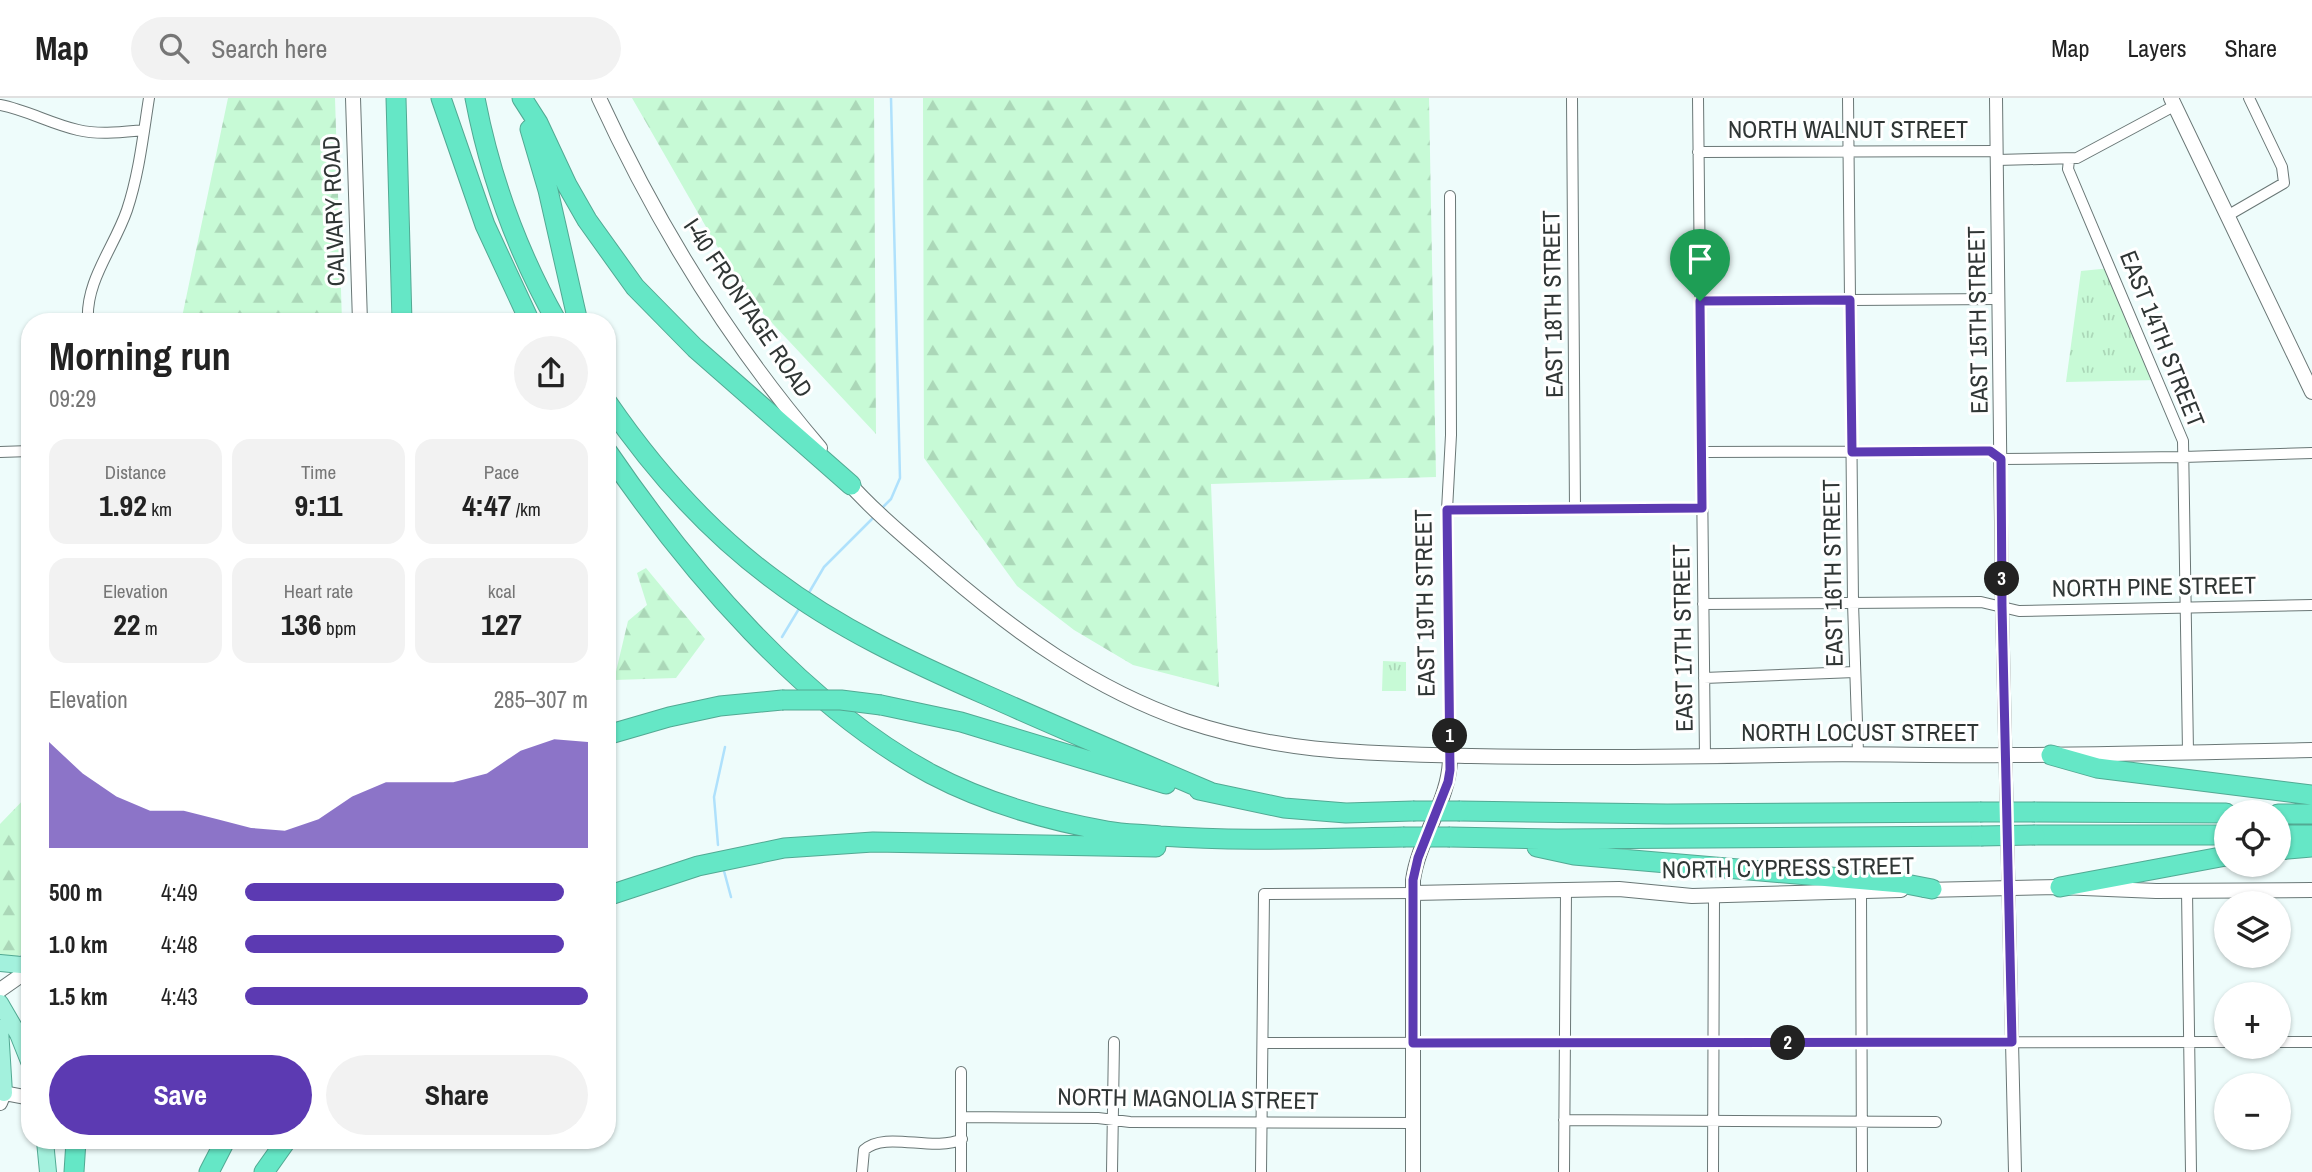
<!DOCTYPE html>
<meta charset="utf-8">
<style>
:root{--surface:#fff;--page:#f2f2f2;--text:#222;--muted:#767676;--line:#e0e0e0;--accent:#5c3ab2}
body{margin:0;font-family:"Archivo Narrow",sans-serif;background:var(--page);color:var(--text);height:100vh;display:flex;flex-direction:column;font-size:26px;white-space:nowrap}
*{box-sizing:border-box;margin:0}
p{font-size:23px;color:var(--muted)}
.icon{flex:none;width:38px;height:38px;fill:none;stroke:currentColor;stroke-width:2;stroke-linecap:round;stroke-linejoin:round}
.map{position:relative;flex:1;overflow:hidden}
.details{position:absolute;left:21px;top:215px;width:595px;height:836px;display:flex;flex-direction:column;background:var(--surface);border-radius:28px;box-shadow:0 2px 5px #0004}
.details>*{flex:none}
.tools{position:absolute;left:2214px;top:702px;display:grid;gap:14px}
.tools a{display:grid;place-items:center;width:77px;height:77px;border-radius:50%;background:var(--surface);box-shadow:0 2px 5px #0004;font-size:35px}
.pin{position:absolute;display:grid;place-items:center;width:60px;height:60px;color:#fff;margin:-72px -30px;border-radius:50% 50% 50% 0;rotate:-45deg;box-shadow:0 0 7px #0007}
.pin .icon{rotate:45deg}
.km{position:absolute;width:35px;height:35px;margin:-18px;border-radius:50%;background:#222;color:#fff;font-size:19px;line-height:35px;text-align:center}
.round{display:grid;place-items:center;flex:none;width:74px;height:74px;border-radius:37px;background:var(--page)}
.head{display:flex;align-items:center;justify-content:space-between;height:119px;padding:0 28px}
h1{font-size:38px;font-weight:700;line-height:52px}
.stats{display:grid;grid-template-columns:repeat(3,1fr);gap:10px;height:119px;padding:7px 28px}
.stats div{display:grid;align-content:center;border-radius:18px;background:var(--page);text-align:center}
.stats b{font-size:30px;font-weight:700}
.stats small{font-size:19px;font-weight:400}
.stats p{font-size:19px}
.chart{height:196px;padding:14px 28px}
.chart p{display:flex;justify-content:space-between}
.chart svg{width:100%;height:126px;margin-top:7px;fill:var(--accent);opacity:.7}
.button{display:flex;gap:14px;margin-top:auto;padding:14px 28px}
.button a{flex:1;height:80px;border-radius:42px;background:var(--accent);color:#fff;font-size:28px;font-weight:700;line-height:80px;text-align:center}
.button a+a{background:var(--page);color:var(--text)}
ul{padding:0 28px;list-style:none;font-size:23px}
li{display:grid;grid-template-columns:112px 84px 1fr;align-items:center;height:52px}
li i{height:18px;border-radius:9px;background:var(--accent)}
header{display:flex;align-items:center;gap:42px;box-sizing:border-box;height:98px;padding:0 35px;background:var(--surface);border-bottom:2px solid var(--line)}
header strong{font-size:33px}
nav{display:flex;gap:38px;margin-inline-start:auto;font-size:24px}
.search{width:490px;height:63px;background:var(--page);display:flex;align-items:center;gap:18px;box-sizing:border-box;padding:0 24px;border-radius:38px;color:var(--muted);font-size:26px}
.map>svg:first-child{display:block}
</style>
<header>
<strong>Map</strong>
<div class="search"><svg class="icon" aria-label="search" viewBox="0 0 24 24"><circle cx="10" cy="10" r="6"/><path d="M15 15l6 6"/></svg>Search here</div>
<nav><a>Map</a><a>Layers</a><a>Share</a></nav>
</header>
<div class="map">
<svg width="2312" height="1074" viewBox="0 0 2312 1074">
<defs>
<pattern id="grass-tufts" width="24" height="20" patternUnits="userSpaceOnUse" patternTransform="scale(1.75)"><rect width="24" height="20" fill="#c7fad6"/><path d="M3 7l-1-3M5 7V3M7 7l1-3M15 17l-1-3M17 17v-4M19 17l1-3" fill="none" stroke="#abd7b8"/></pattern>
<pattern id="forest-firs" width="22" height="20" patternUnits="userSpaceOnUse" patternTransform="scale(1.75)"><rect width="22" height="20" fill="#c7fad6"/><path d="M5 1l3.5 6h-7zM16 11l3.5 6h-7z" fill="#abd7b8"/></pattern>
</defs>
<rect width="100%" height="100%" fill="#eefcfb"/>
<!-- grass -->
<path fill="url(#grass-tufts)" d="M2111,170L2158,282L2066,284L2081,173Z
M1383,563L1406,564V593H1382Z"/>
<!-- forest -->
<path fill="url(#forest-firs)" d="M228,0H335L342,224H181Z
M632,0H874L876,336L744,195Z
M923,0H1429L1436,379L1211,386L1219,589L1133,567L1074,532L1017,488L924,360Z
M646,470L705,541L676,580L614,582L628,523L647,507L637,475Z
M30,695V853L13,860L0,857V726Z"/>
<g fill="none" stroke-linecap="round" stroke-linejoin="round">
<!-- stream -->
<path stroke="#afe1fc" stroke-width="2.5" d="M882,410L891,401L900,380L891,0
M807,498L824,469L875,418
M782,539L800,509
M718,747L714,699L725,649
M724,773L731,799"/>
<defs>
<path id="minor" d="M1572,0L1575,411
M1698,0L1705,659
M1848,0L1853,505L1858,655
M0,7C27,12 51,26 78,32C100,37 122,34 144,32
M1698,54L1997,53
M1997,62L2077,60L2174,8
M2069,62L2068,71L2183,343L2188,654
M2227,118L2284,85L2282,69L2249,0
M1700,203L1999,201
M88,224C85,183 114,150 127,112C139,76 143,38 149,0
M0,354L30,353
M1702,354L1984,353H1990L2001,361L2183,359L2312,355
M1447,412L1702,410
M1703,506L1981,504L2019,513L2312,507
M1704,580L1855,574
M1450,657L1447,412L1451,337L1450,98
M2187,793L2191,1074
M1861,794L1862,1074
M2278,944H2312
M1263,945L2226,944
M961,974V1074
M962,1019L1098,1020L1130,1024L1413,1025
M1564,1022L1936,1024
M862,1074L864,1052C886,1032 933,1055 962,1041
M1112,1074L1114,944
M1261,1074L1264,796L1413,795
M1564,1074L1566,792
M1713,1074L1714,797"/>
<path id="tertiary" d="M1996,0L2002,508L2015,1074"/>
<path id="secondary" d="M353,0L360,224
M599,0C657,126 730,245 820,350
M2171,0L2312,294
M846,382C875,415 910,443 943,472C1016,535 1094,591 1186,623C1285,656 1369,655 1471,658C1575,660 1679,659 1782,657C1858,655 1933,658 2008,657C2109,657 2211,654 2312,652
M1925,792L2060,789L2156,793L2312,792
M1413,795L1619,791L1692,798L1901,792
M0,892L30,871
M0,1005L4,995L30,1000
M1413,1074V782C1419,739 1451,701 1450,657"/>
<path id="primary" d="M0,865L21,867L30,864
M0,905L18,936L30,966
M0,930L4,995
M45,1043L48,1074"/>
<path id="motorway" d="M396,0L402,224
M441,0L485,127L530,224
M475,0C490,78 518,155 557,224
M522,0L538,25L567,87L587,122L635,189L695,250L851,387
M530,31L548,92L578,224
M607,304C653,371 708,433 773,481C839,531 911,564 986,597C1060,630 1135,662 1210,694
M607,353C688,472 803,607 931,676C986,705 1046,722 1107,733C1124,736 1142,736 1160,738C1241,744 1322,740 1403,739
M881,607L961,624L1166,686
M607,637L669,619L720,608L782,602
M2051,657L2097,670L2312,697
M1199,692L1284,710L1346,715L1413,713
M1460,713L1667,716L1980,714
M2035,714L2226,715
M2278,716H2312
M2035,737H2226
M2278,737H2312
M1450,739L1557,741L1981,738
M1537,749L1574,757L1901,785L1932,791
M2278,752L2312,749
M2060,789L2226,758
M607,798L698,768L784,750L873,744L1156,749
M74,1074L76,1043
M209,1074L225,1043
M264,1074L286,1043"/>
</defs>
<!-- minor casing -->
<use href="#minor" stroke="#6a7776" stroke-width="12"/>
<!-- tertiary casing -->
<use href="#tertiary" stroke="#6a7776" stroke-width="14"/>
<!-- secondary casing -->
<use href="#secondary" stroke="#6a7776" stroke-width="16"/>
<!-- primary casing -->
<use href="#primary" stroke="#52a993" stroke-width="18"/>
<!-- motorway casing -->
<use href="#motorway" stroke="#52a993" stroke-width="21"/>
<!-- minor -->
<use href="#minor" stroke="#fff" stroke-width="10"/>
<!-- tertiary -->
<use href="#tertiary" stroke="#fff" stroke-width="12"/>
<!-- secondary -->
<use href="#secondary" stroke="#fff" stroke-width="14"/>
<!-- primary -->
<use href="#primary" stroke="#a3f1dd" stroke-width="16"/>
<!-- motorway -->
<use href="#motorway" stroke="#65e7c6" stroke-width="19"/>
<defs>
<path id="motorway-bridge" d="M782,602H841L881,607
M1413,713H1460
M1980,714H2035
M1981,738L2035,737
M1403,739H1450"/>
</defs>
<!-- motorway-bridge casing -->
<use href="#motorway-bridge" stroke="#52a993" stroke-width="21" stroke-linecap="butt"/>
<!-- motorway-bridge -->
<use href="#motorway-bridge" stroke="#65e7c6" stroke-width="19"/>
</g>
<g fill="none" stroke-linecap="round" stroke-linejoin="round">
<defs>
<path id="route" d="M1850,202L1852,354L1984,353H1990L2001,361L2002,508L2012,944L1413,945V782L1418,760L1448,684L1450,672L1447,412L1702,410L1700,203Z"/>
</defs>
<!-- route casing -->
<use href="#route" stroke="#fff" stroke-width="14"/>
<!-- route -->
<use href="#route" stroke="#5c3ab2" stroke-width="9"/>
</g>
<g text-anchor="middle" stroke-width="6" stroke-linejoin="round" paint-order="stroke">
<!-- street labels -->
<g font-size="24" fill="#303635" stroke="#fff">
<text x="1848" y="40">NORTH WALNUT STREET</text>
<text transform="translate(334 113) rotate(-92)" y="8">CALVARY ROAD</text>
<text transform="translate(1553 206) rotate(-91)" y="8">EAST 18TH STREET</text>
<text transform="translate(748 210) rotate(56)" y="8">I-40 FRONTAGE ROAD</text>
<text transform="translate(1978 222) rotate(-91)" y="8">EAST 15TH STREET</text>
<text transform="translate(2162 241) rotate(68)" y="8">EAST 14TH STREET</text>
<text transform="translate(1833 475) rotate(-91)" y="8">EAST 16TH STREET</text>
<text transform="translate(2154 489) rotate(-1)" y="8">NORTH PINE STREET</text>
<text transform="translate(1425 505) rotate(-91)" y="8">EAST 19TH STREET</text>
<text transform="translate(1683 540) rotate(-91)" y="8">EAST 17TH STREET</text>
<text x="1860" y="643">NORTH LOCUST STREET</text>
<text transform="translate(1788 770) rotate(-1)" y="8">NORTH CYPRESS STREET</text>
<text transform="translate(1188 1001) rotate(1)" y="8">NORTH MAGNOLIA STREET</text>
</g>
</g>
</svg>
<div class="tools">
<a><svg class="icon" aria-label="locate" viewBox="0 0 24 24"><circle cx="12" cy="12" r="6"/><path d="M12 2v4M12 18v4M2 12h4M18 12h4"/></svg></a>
<a><svg class="icon" aria-label="layers" viewBox="0 0 24 24"><path d="M12 4l9 5-9 5-9-5zM3 14l9 5 9-5"/></svg></a>
<a>+</a>
<a>−</a>
</div>
<div class="pin" style="left:1700px;top:203px;background:#1e9e55"><svg class="icon" aria-label="arrive" viewBox="0 0 24 24"><path d="M6 21V4h12l-3 4 3 4H6"/></svg></div>
<b class="km" style="left:1450px;top:638px">1</b>
<b class="km" style="left:1788px;top:945px">2</b>
<b class="km" style="left:2002px;top:481px">3</b>
<section class="details">
<div class="head"><div><h1>Morning run</h1><p>09:29</p></div><a class="round"><svg class="icon" aria-label="share" viewBox="0 0 24 24"><path d="M12 15V3M7 8l5-5 5 5M5 13v7h14v-7"/></svg></a></div>
<div class="stats">
<div><p>Distance</p><b>1.92<small> km</small></b></div>
<div><p>Time</p><b>9:11</b></div>
<div><p>Pace</p><b>4:47<small> /km</small></b></div>
</div>
<div class="stats">
<div><p>Elevation</p><b>22<small> m</small></b></div>
<div><p>Heart rate</p><b>136<small> bpm</small></b></div>
<div><p>kcal</p><b>127</b></div>
</div>
<div class="chart"><p><span>Elevation</span>285–307 m</p>
<svg viewBox="0 0 160 44" preserveAspectRatio="none"><path d="M0 44V7L10 18L20 26L30 31L40 31L50 34L60 37L70 38L80 34L90 26L100 21L110 21L120 21L130 18L140 10L150 6L160 7V44z"/></svg>
</div>
<ul>
<li><b>500 m</b>4:49<i style="width:93%"></i></li>
<li><b>1.0 km</b>4:48<i style="width:93%"></i></li>
<li><b>1.5 km</b>4:43<i style="width:100%"></i></li>
</ul>
<div class="button"><a>Save</a><a>Share</a></div>
</section>
</div>
